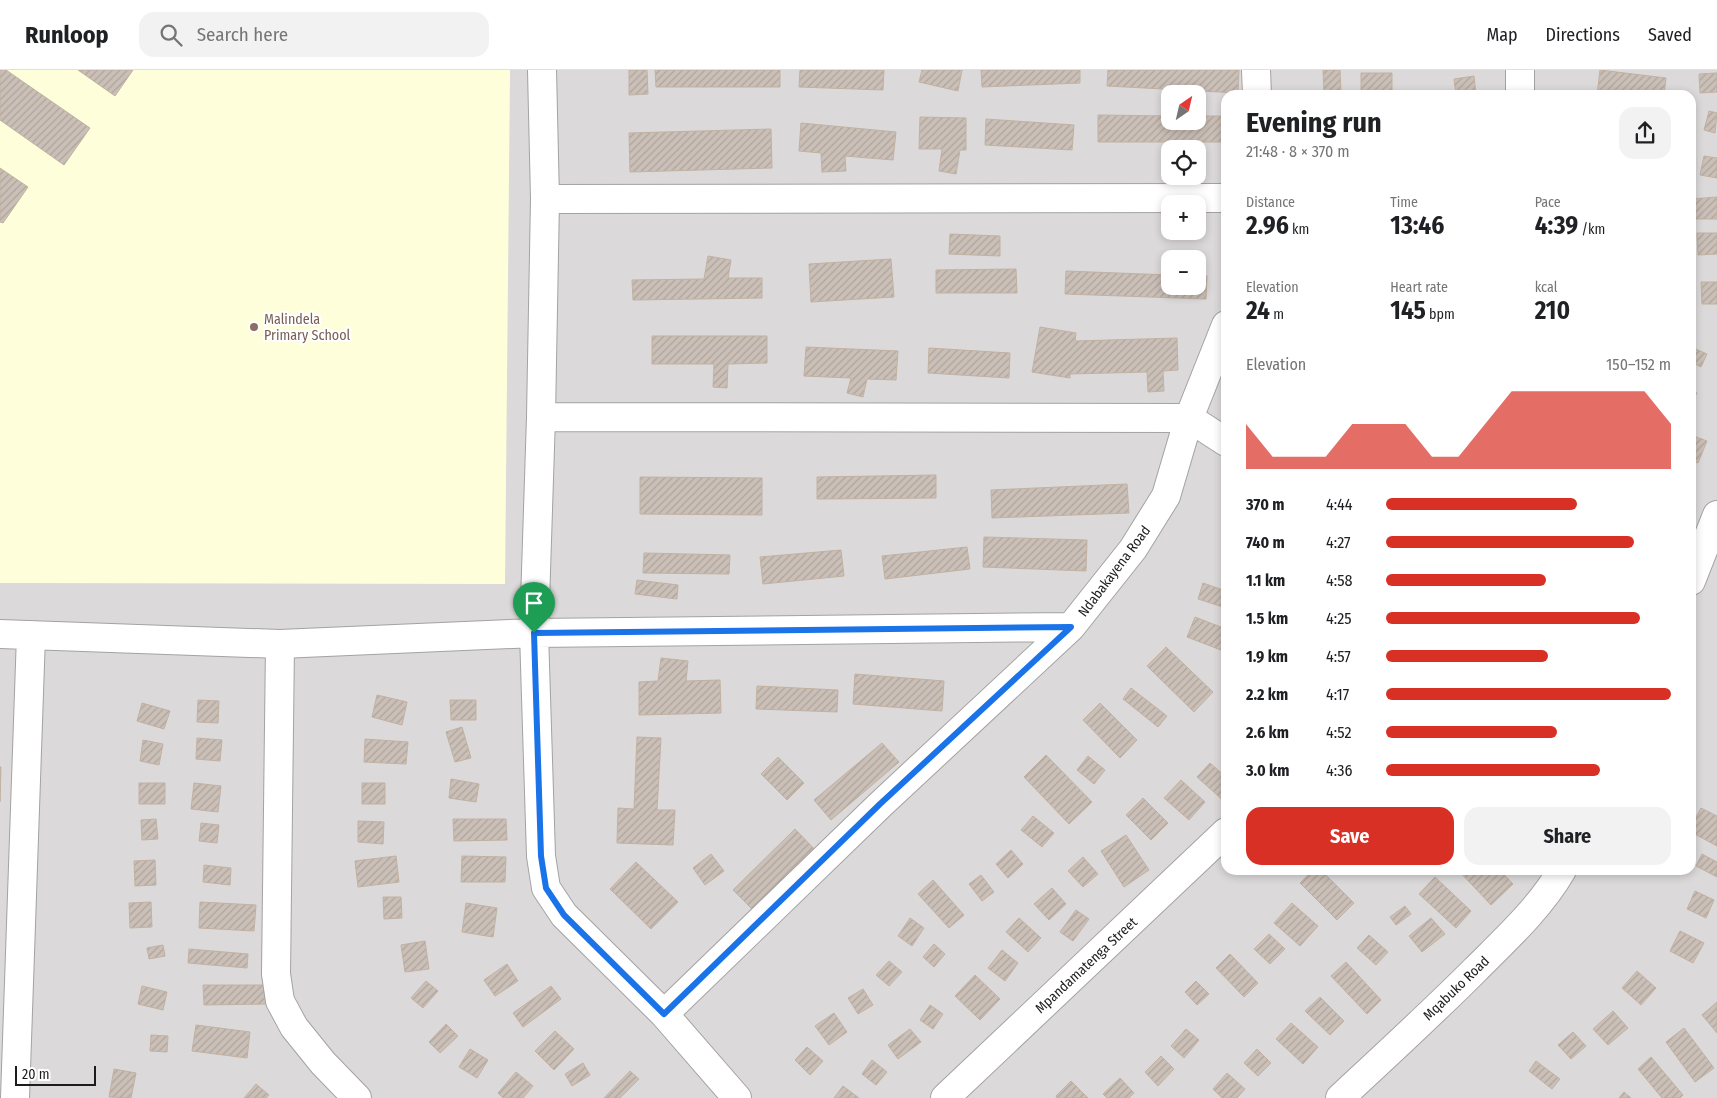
<!DOCTYPE html>
<meta charset="utf-8">
<style>
:root{--surface:#fff;--page:#f2f2f2;--text:#202124;--muted:#757577;--line:#e0e0e0;--accent:#d93025}
body{margin:0;font-family:"Fira Sans Condensed",sans-serif;background:var(--page);color:var(--text);height:100vh;display:flex;flex-direction:column;font-size:19px;white-space:nowrap}
*{box-sizing:border-box;margin:0}
p{font-size:16px;color:var(--muted)}
.icon{flex:none;width:28px;height:28px;fill:none;stroke:currentColor;stroke-width:2;stroke-linecap:round;stroke-linejoin:round}
.map{position:relative;flex:1;overflow:hidden}
.details{position:absolute;left:1221px;top:20px;width:475px;height:785px;display:flex;flex-direction:column;background:var(--surface);border-radius:15px;box-shadow:0 2px 8px #0003}
.details>*{flex:none}
.needle{width:32px;rotate:34deg}
.fabs{position:absolute;left:1161px;top:15px;display:grid;gap:10px}
.fabs a{display:grid;place-items:center;width:45px;height:45px;border-radius:10px;background:var(--surface);box-shadow:0 2px 8px #0003;font-size:25px}
.scale{position:absolute;left:15px;bottom:12px;width:81px;box-sizing:border-box;padding-left:5px;border:2px solid #1c1c1c;border-top:0;font-size:14px;line-height:18px;white-space:nowrap;color:#1c1c1c;-webkit-text-stroke:4px #fff;paint-order:stroke}
.pin{position:absolute;display:grid;place-items:center;width:42px;height:42px;color:#fff;margin:-51px -21px;border-radius:50% 50% 50% 0;rotate:-45deg;box-shadow:0 0 5px #0007}
.pin .icon{rotate:45deg}
.round{display:grid;place-items:center;flex:none;width:52px;height:52px;border-radius:15px;background:var(--page)}
.summary{display:flex;align-items:center;justify-content:space-between;height:85px;padding:0 25px}
h1{font-size:28px;font-weight:700;line-height:38px}
.figures{display:grid;grid-template-columns:repeat(3,1fr);gap:8px;height:85px;padding:5px 25px}
.figures div{display:grid;align-content:center}
.figures b{font-size:25px;font-weight:700}
.figures small{font-size:14px;font-weight:400}
.figures p{font-size:14px}
.chart{height:140px;padding:10px 25px}
.chart p{display:flex;justify-content:space-between}
.chart svg{width:100%;height:90px;margin-top:5px;fill:var(--accent);opacity:.7}
.primary-button{display:flex;gap:10px;margin-top:auto;padding:10px 25px}
.primary-button a{flex:1;height:58px;border-radius:15px;background:var(--accent);color:#fff;font-size:20px;font-weight:700;line-height:58px;text-align:center}
.primary-button a+a{background:var(--page);color:var(--text)}
ul{padding:0 25px;list-style:none;font-size:16px}
li{display:grid;grid-template-columns:80px 60px 1fr;align-items:center;height:38px}
li i{height:12px;border-radius:6px;background:var(--accent)}
header{display:flex;align-items:center;gap:30px;box-sizing:border-box;height:70px;padding:0 25px;background:var(--surface);border-bottom:1px solid var(--line)}
header strong{font-size:24px}
nav{display:flex;gap:28px;margin-inline-start:auto;font-size:18px}
.search{width:350px;height:45px;background:var(--page);display:flex;align-items:center;gap:12px;box-sizing:border-box;padding:0 18px;border-radius:15px;color:var(--muted);font-size:19px}
.map>svg:first-child{display:block}
</style>
<header>
<strong>Runloop</strong>
<div class="search"><svg class="icon" aria-label="search" viewBox="0 0 24 24"><circle cx="10" cy="10" r="6"/><path d="M15 15l6 6"/></svg>Search here</div>
<nav><a>Map</a><a>Directions</a><a>Saved</a></nav>
</header>
<div class="map">
<svg width="1717" height="1028" viewBox="0 0 1717 1028">
<defs>
<pattern id="building-hatch" width="6" height="6" patternUnits="userSpaceOnUse" patternTransform="scale(1.25)"><rect width="6" height="6" fill="#cbc0b7"/><path d="M-1 1l2-2M0 6l6-6M5 7l2-2" fill="none" stroke="#aea49d"/></pattern>
</defs>
<rect width="100%" height="100%" fill="#efebe1"/>
<!-- residential -->
<path fill="#dbd9d9" fill-rule="evenodd" d="M0,0H1717V1028H0ZM1170,24H1198V51H1170ZM1226,25H1691V800H1226ZM1170,79H1198V106H1170ZM1170,134H1198V161H1170ZM1170,189H1198V216H1170Z"/>
<!-- education -->
<path fill="#feffda" d="M0,0H510L505,514L0,513Z"/>
<!-- building -->
<path fill="url(#building-hatch)" stroke="#c2b1a2" d="M0,0H6L90,58L64,95L0,50Z
M78,0H133L115,26Z
M629,0H647L648,24L629,25Z
M655,0H780V17H656Z
M800,0H884L883,20L799,17Z
M922,0H962L958,21L919,12Z
M981,0H1080V13L982,17Z
M1108,0H1239L1238,23L1107,16Z
M1323,0H1340L1341,23H1324Z
M1600,0L1666,8L1664,25H1597Z
M1361,3H1392V23H1361Z
M1717,3V22L1700,23L1699,4Z
M1474,6L1476,25H1456L1454,9Z
M1709,41L1717,43L1715,63L1704,60Z
M1098,45L1170,46V51H1198V46H1226V72H1200L1198,83V79H1173L1175,72H1098Z
M920,47L966,48V80H960L956,104L939,101L942,79H919Z
M986,49L1074,55L1072,80L985,75Z
M801,53L896,62L893,90L845,86L846,101L822,102L821,83L799,81Z
M771,59L772,98L630,102L629,63Z
M1704,86L1717,88V108L1700,105Z
M0,98L28,117L3,153L0,152Z
M1717,127V149H1692L1691,129Z
M1697,163H1717V184L1698,185Z
M950,164L1000,166V186L949,184Z
M708,186L731,190L728,208H762V228L633,230L632,210L704,209Z
M891,189L894,227L811,232L809,194Z
M1016,199L1017,223H936V200Z
M1066,201L1170,205V216H1198V206H1207L1206,229L1065,224Z
M1701,212H1717V234H1702Z
M1040,257L1076,263L1075,271L1177,268L1178,300L1163,301L1164,321L1148,322L1147,302L1070,304V308L1032,302Z
M652,266H767V293L728,294L727,318L713,317L714,294H652Z
M806,277L898,281L896,310L867,309L863,327L847,323L851,308L804,306Z
M1691,277L1707,284L1701,297L1691,292Z
M929,278L1010,283L1009,308L928,303Z
M1691,320L1697,323L1691,333Z
M1691,365L1707,371L1698,393L1691,390Z
M936,405V428L817,429V407Z
M640,407L762,408V445L640,444Z
M1127,414L1129,443L992,448L991,420Z
M984,467L1087,470L1086,501L983,497Z
M967,477L970,499L885,509L882,486Z
M841,480L844,506L763,514L760,487Z
M644,483L730,485L729,504L643,503Z
M637,510L678,515L677,529L635,524Z
M1203,513L1226,521V538L1198,529Z
M1195,547L1226,559V582L1187,567Z
M1166,577L1213,622L1194,642L1147,596Z
M661,588L688,591L686,611L720,610L721,643L639,645V612L658,611Z
M855,604L944,611L942,641L853,634Z
M757,616L838,620L837,642L756,639Z
M1131,618L1167,646L1158,657L1123,629Z
M377,625L407,632L402,655L372,647Z
M198,630L219,631L218,653L197,652Z
M450,630H476V650H451Z
M142,633L170,641L164,659L137,651Z
M1100,633L1137,670L1120,688L1083,650Z
M462,657L471,688L455,692L446,662Z
M637,667L661,668L657,740H675L673,775L617,773L618,738L634,739Z
M197,668L222,670L220,691L196,689Z
M365,669L408,672L406,694L364,692Z
M143,670L163,674L159,695L140,691Z
M882,673L899,692L831,750L814,730Z
M1046,685L1092,732L1069,754L1024,707Z
M1088,686L1105,700L1094,714L1077,700Z
M778,687L804,713L787,730L761,704Z
M1210,693L1226,707V733L1197,707Z
M0,697H1L0,732Z
M451,709L479,714L476,732L449,728Z
M1181,710L1205,732L1189,750L1164,728Z
M139,713H165V734H139Z
M194,713L221,716L218,742L191,739Z
M362,713H385V734H362Z
M1143,728L1168,753L1151,770L1126,745Z
M1701,738L1717,746V776L1691,762V756Z
M1033,746L1054,763L1042,777L1021,760Z
M156,749L158,769L142,770L141,750Z
M453,749H506L507,770L454,771Z
M358,751L384,752L383,774L358,772Z
M201,753L219,755L217,773L199,771Z
M795,759L821,786L760,847L733,820Z
M1126,765L1149,800L1124,817L1101,781Z
M1011,780L1023,794L1008,808L996,794Z
M711,784L724,801L705,815L693,798Z
M1702,784L1717,792V807L1696,796Z
M396,786L399,812L358,817L355,791Z
M462,786L506,787L505,812H461Z
M1083,787L1098,804L1083,817L1068,801Z
M155,790L156,815L135,816L134,791Z
M636,792L678,832L651,859L610,819Z
M204,795L231,798L230,815L203,812Z
M1313,800H1321L1354,833L1337,850L1300,813Z
M1458,800H1500L1513,814L1491,835Z
M981,805L994,822L982,831L969,814Z
M1435,807L1471,841L1456,858L1419,824Z
M933,810L964,845L949,858L918,824Z
M1052,818L1066,834L1049,850L1034,834Z
M1695,821L1714,830L1706,848L1687,839Z
M383,827H401L402,848L384,849Z
M151,832L152,857L130,858L129,833Z
M200,832L256,835L254,861L199,858Z
M466,833L497,838L493,867L462,862Z
M1292,833L1318,856L1300,876L1274,853Z
M1405,836L1411,844L1396,855L1390,847Z
M1076,840L1089,849L1073,871L1060,862Z
M910,848L924,858L912,876L898,866Z
M1019,848L1041,868L1028,882L1006,862Z
M1431,848L1445,864L1422,882L1409,866Z
M1680,861L1704,873L1693,893L1670,881Z
M1269,864L1285,879L1270,894L1254,879Z
M1369,865L1388,882L1376,895L1357,878Z
M425,871L429,899L405,902L401,875Z
M934,874L945,884L934,897L923,887Z
M163,875L165,886L149,889L147,878Z
M189,879L248,884L247,898L188,893Z
M1002,880L1018,893L1005,911L988,898Z
M1230,884L1258,913L1244,927L1216,898Z
M889,891L902,902L889,916L876,905Z
M1346,892L1381,930L1367,944L1331,906Z
M507,894L518,911L495,926L484,910Z
M1637,901L1656,918L1641,935L1622,918Z
M975,905L1000,929L980,950L955,926Z
M426,911L438,921L423,938L411,928Z
M1196,911L1209,924L1197,935L1185,922Z
M203,915H267V934L204,935Z
M142,916L167,922L163,940L138,934Z
M551,916L561,929L523,957L513,943Z
M863,919L873,935L858,944L848,928Z
M1320,927L1344,951L1330,965L1305,941Z
M1717,932V963L1702,945Z
M930,935L943,944L933,959L920,950Z
M1613,941L1628,958L1608,975L1593,959Z
M834,943L847,962L829,975L815,956Z
M1291,953L1318,977L1303,994L1276,969Z
M446,954L458,966L440,983L429,972Z
M196,955L250,962L247,988L192,981Z
M1684,958L1714,998L1695,1012L1666,972Z
M910,959L921,972L898,989L888,975Z
M1186,959L1199,970L1184,988L1171,976Z
M555,961L574,979L554,1000L535,981Z
M1573,962L1586,976L1571,989L1558,975Z
M151,965L168,966L167,982L150,981Z
M807,977L823,991L810,1005L795,990Z
M470,979L488,990L477,1008L459,997Z
M1257,979L1271,993L1258,1006L1244,993Z
M1161,986L1174,999L1158,1016L1145,1002Z
M1651,987L1683,1025L1680,1028H1662L1638,999Z
M872,990L887,1002L876,1015L862,1004Z
M1536,991L1560,1009L1552,1019L1529,1001Z
M583,993L590,1005L572,1016L565,1004Z
M114,999L136,1003L131,1028L109,1027Z
M630,1001L639,1009L620,1028H604Z
M516,1002L533,1016L523,1028H503L498,1023Z
M1227,1003L1245,1019L1237,1028H1222L1213,1019Z
M1120,1008L1134,1023L1129,1028H1107L1103,1024Z
M1071,1011L1088,1028H1057L1056,1026Z
M256,1014L269,1025L266,1028H244Z
M843,1016L859,1028H834Z
M1624,1022L1631,1028H1619Z"/>
<g fill="none" stroke-linecap="round" stroke-linejoin="round">
<defs>
<path id="minor" d="M542,0L545,129L541,347L534,563L541,786L546,818L564,845L664,944L737,1028
M1256,0L1257,25
M1520,0V25
M545,129L1226,128
M541,347L1189,348L1226,372
M1691,511L1717,445
M0,564L280,574L534,563L1071,557
M280,574L276,904L280,931L294,957L323,993L357,1028
M664,944L880,735L1071,557L1133,479L1166,426L1189,348L1226,255
M15,1028L31,565
M945,1028L1226,762
M1340,1028C1385,986 1431,944 1475,900C1506,869 1540,838 1562,800"/>
</defs>
<!-- minor casing -->
<use href="#minor" stroke="#a3a3a3" stroke-width="30"/>
<!-- minor -->
<use href="#minor" stroke="#fff" stroke-width="28"/>
</g>
<g fill="none" stroke-linecap="round" stroke-linejoin="round">
<defs>
<path id="route" d="M1071,557L880,734L664,944L564,845L546,818L541,786L534,563Z"/>
</defs>
<!-- route casing -->
<use href="#route" stroke="#fff" stroke-width="10"/>
<!-- route -->
<use href="#route" stroke="#1a73e8" stroke-width="6"/>
</g>
<!-- markers -->
<circle fill="#8d6e63" stroke="#fff" stroke-width="2" cx="254" cy="257" r="5"/>
<g text-anchor="middle" stroke-width="4" stroke-linejoin="round" paint-order="stroke">
<!-- education labels -->
<g font-size="14" fill="#785e54" stroke="#fff" text-anchor="start">
<text x="264" y="254">Malindela<tspan x="264" dy="16">Primary School</tspan></text>
</g>
<!-- street labels -->
<g font-size="14" fill="#1c1c1c" stroke="#fff">
<text transform="translate(1114 501) rotate(-53)" y="5">Ndabakayena Road</text>
<text transform="translate(1086 895) rotate(-43)" y="5">Mpandamatenga Street</text>
<text transform="translate(1456 918) rotate(-44)" y="5">Mqabuko Road</text>
</g>
</g>
</svg>
<div class="fabs">
<a><svg class="needle" viewBox="-14 -14 28 28"><path d="M0-13l5 13h-10z" fill="#e53935"/><path d="M0 13l5-13h-10z" fill="#757577"/></svg></a>
<a><svg class="icon" aria-label="locate" viewBox="0 0 24 24"><circle cx="12" cy="12" r="6"/><path d="M12 2v4M12 18v4M2 12h4M18 12h4"/></svg></a>
<a>+</a>
<a>−</a>
</div>
<div class="scale">20 m</div>
<div class="pin" style="left:534px;top:563px;background:#1e9e55"><svg class="icon" aria-label="arrive" viewBox="0 0 24 24"><path d="M6 21V4h12l-3 4 3 4H6"/></svg></div>
<section class="details">
<div class="summary"><div><h1>Evening run</h1><p>21:48 · 8 × 370 m</p></div><a class="round"><svg class="icon" aria-label="share" viewBox="0 0 24 24"><path d="M12 15V3M7 8l5-5 5 5M5 13v7h14v-7"/></svg></a></div>
<div class="figures">
<div><p>Distance</p><b>2.96<small> km</small></b></div>
<div><p>Time</p><b>13:46</b></div>
<div><p>Pace</p><b>4:39<small> /km</small></b></div>
</div>
<div class="figures">
<div><p>Elevation</p><b>24<small> m</small></b></div>
<div><p>Heart rate</p><b>145<small> bpm</small></b></div>
<div><p>kcal</p><b>210</b></div>
</div>
<div class="chart"><p><span>Elevation</span>150–152 m</p>
<svg viewBox="0 0 160 44" preserveAspectRatio="none"><path d="M0 44V22L10 38L20 38L30 38L40 22L50 22L60 22L70 38L80 38L90 22L100 6L110 6L120 6L130 6L140 6L150 6L160 22V44z"/></svg>
</div>
<ul>
<li><b>370 m</b>4:44<i style="width:67%"></i></li>
<li><b>740 m</b>4:27<i style="width:87%"></i></li>
<li><b>1.1 km</b>4:58<i style="width:56%"></i></li>
<li><b>1.5 km</b>4:25<i style="width:89%"></i></li>
<li><b>1.9 km</b>4:57<i style="width:57%"></i></li>
<li><b>2.2 km</b>4:17<i style="width:100%"></i></li>
<li><b>2.6 km</b>4:52<i style="width:60%"></i></li>
<li><b>3.0 km</b>4:36<i style="width:75%"></i></li>
</ul>
<div class="primary-button"><a>Save</a><a>Share</a></div>
</section>
</div>
